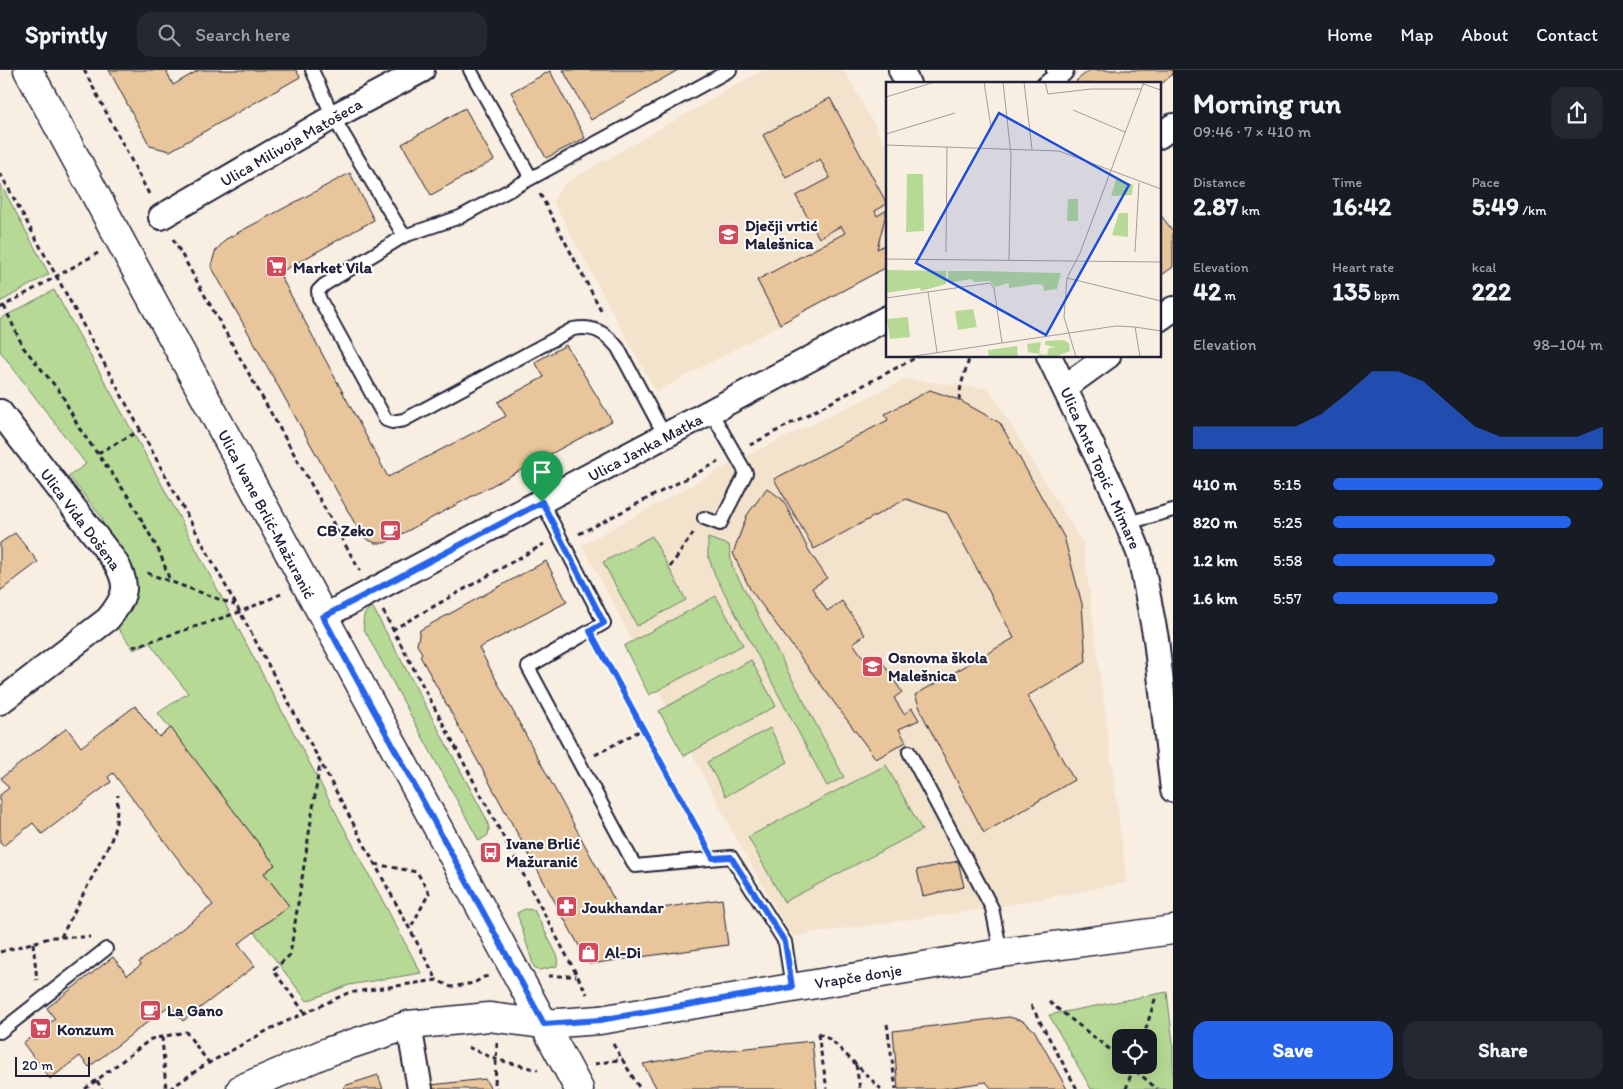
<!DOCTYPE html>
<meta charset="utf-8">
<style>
:root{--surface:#171b24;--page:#242831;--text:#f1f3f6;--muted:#9ea1a6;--line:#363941;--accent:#2563eb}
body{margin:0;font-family:Itim,sans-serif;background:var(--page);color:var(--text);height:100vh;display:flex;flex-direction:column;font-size:19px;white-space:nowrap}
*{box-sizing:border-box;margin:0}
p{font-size:16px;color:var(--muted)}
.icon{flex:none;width:28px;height:28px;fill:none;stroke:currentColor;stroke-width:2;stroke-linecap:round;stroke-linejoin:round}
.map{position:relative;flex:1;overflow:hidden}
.details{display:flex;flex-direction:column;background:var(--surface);width:450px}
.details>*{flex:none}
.buttons{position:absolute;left:1112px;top:959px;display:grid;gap:10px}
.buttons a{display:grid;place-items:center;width:45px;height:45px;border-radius:10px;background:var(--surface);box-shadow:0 5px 20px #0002;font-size:25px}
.scale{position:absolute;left:15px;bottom:12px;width:75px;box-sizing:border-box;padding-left:5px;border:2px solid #22223b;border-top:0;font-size:14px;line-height:18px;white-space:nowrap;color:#22223b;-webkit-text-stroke:4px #fff;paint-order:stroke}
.pin{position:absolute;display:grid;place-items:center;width:42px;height:42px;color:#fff;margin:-51px -21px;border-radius:50% 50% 50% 0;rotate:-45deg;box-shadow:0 0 5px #0007}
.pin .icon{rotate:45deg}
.round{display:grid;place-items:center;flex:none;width:52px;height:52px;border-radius:15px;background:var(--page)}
.head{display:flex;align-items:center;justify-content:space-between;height:85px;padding:0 20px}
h1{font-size:28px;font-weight:700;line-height:38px}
.stats{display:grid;grid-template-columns:repeat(3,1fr);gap:8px;height:85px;padding:5px 20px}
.stats div{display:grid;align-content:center}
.stats b{font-size:25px;font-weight:700}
.stats small{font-size:14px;font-weight:400}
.stats p{font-size:14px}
.chart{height:140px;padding:10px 20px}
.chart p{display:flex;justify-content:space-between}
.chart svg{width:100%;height:90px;margin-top:5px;fill:var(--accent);opacity:.7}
.primary-button{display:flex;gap:10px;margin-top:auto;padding:10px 20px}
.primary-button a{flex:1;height:58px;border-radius:15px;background:var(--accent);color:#fff;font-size:20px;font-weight:700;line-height:58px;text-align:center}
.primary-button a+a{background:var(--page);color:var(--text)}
ul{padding:0 20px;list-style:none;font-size:16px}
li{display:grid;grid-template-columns:80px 60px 1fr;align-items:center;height:38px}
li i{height:12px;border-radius:6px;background:var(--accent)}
header{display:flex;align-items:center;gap:30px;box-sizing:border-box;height:70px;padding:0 25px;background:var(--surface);border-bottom:1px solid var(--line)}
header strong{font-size:24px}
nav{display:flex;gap:28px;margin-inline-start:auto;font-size:18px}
.search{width:350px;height:45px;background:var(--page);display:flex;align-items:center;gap:12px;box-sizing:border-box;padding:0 18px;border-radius:15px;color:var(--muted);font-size:19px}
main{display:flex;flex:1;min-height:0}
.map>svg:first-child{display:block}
</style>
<header>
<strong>Sprintly</strong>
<div class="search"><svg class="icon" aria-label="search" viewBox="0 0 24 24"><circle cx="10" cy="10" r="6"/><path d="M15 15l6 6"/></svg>Search here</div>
<nav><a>Home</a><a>Map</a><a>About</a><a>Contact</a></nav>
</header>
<main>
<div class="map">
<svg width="1173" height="1019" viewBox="0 0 1173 1019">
<rect width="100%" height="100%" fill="#f8eee1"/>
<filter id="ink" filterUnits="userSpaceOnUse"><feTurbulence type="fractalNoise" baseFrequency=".02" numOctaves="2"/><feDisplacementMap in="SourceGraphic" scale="10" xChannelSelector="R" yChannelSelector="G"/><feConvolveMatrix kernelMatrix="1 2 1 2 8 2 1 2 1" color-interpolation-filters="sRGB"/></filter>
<g filter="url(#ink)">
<!-- built -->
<path fill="#f3e2cc" d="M763,0H844L887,78V197L656,322L553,131L564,114Z
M906,309L989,319L1083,474L1127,812L992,838L792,866L739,773L582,475L738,390Z"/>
<!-- green -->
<path fill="#b6da95" stroke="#6c7e68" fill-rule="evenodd" d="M0,113L49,204L0,232Z
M54,220L161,413L421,903L349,915L307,931L254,862L289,836L264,803L275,795L158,643L188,623L149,572L134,580L117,557C156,520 124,486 100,451L103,449L69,406L86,394L0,281V249Z
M652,466L686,530L637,556L603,492Z
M708,468L729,475L732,496L844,707L827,716L715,505L708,486Z
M716,526L743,575L649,625L624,576Z
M372,536L486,748L489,758L488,765L479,771L364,559C362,547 363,544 372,536Z
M751,590L776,636L684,686L659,641Z
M770,658L788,692L726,726L707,692Z
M886,695L922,760L784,832L748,767Z
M525,839L534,840L558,887L557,896L540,900L534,897L517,843Z
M1167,922L1173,973V1019H1091L1049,945ZM1121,968H1149V995H1121Z"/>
<!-- building -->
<path fill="#e8c59a" stroke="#22223b" d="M109,0H166L173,15L199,0H296L300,7L170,81L150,76Z
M563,0H678L591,50Z
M1090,0H1173V4L1159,16V14H1079L1076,11Z
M550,1L585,68L546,88L511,22Z
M830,28L887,134L875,141L877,146L887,140L877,179L887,174V197L780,254L757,210L845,163L841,156L819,168L796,126L830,108L820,89L786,108L763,65Z
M465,38L494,90L431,125L402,74Z
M350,103L374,150L279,203L388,407L506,346L498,332L544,307L535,292L566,275L612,351L385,473H375L365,468L358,459L211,196L215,182L226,169Z
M1159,143L1173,161V197L1159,207Z
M930,320L959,330L1000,353L1064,467L1082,534L1086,592L1027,626L1074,710L984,763L923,646L915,625L1014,568L947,443L906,429L814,479L774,409L888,350L885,344Z
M767,418L783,430L808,479L827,508L812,518L827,541L842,531L865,565L853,573L870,598L881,590L902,622L894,628L904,644L912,638L919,650L899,659L906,672L876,689L750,519L733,483L747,445Z
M15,463L38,492L0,521V473Z
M546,491L567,532L479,578L622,844L722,829L728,875L589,894L420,586L422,583L417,575L420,560Z
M135,636L159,667L171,658L275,795L264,803L289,836L238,874L255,896L183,951L170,935L89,997L80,986L50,1009L23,973L55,949L47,938L113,887L127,905L141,895L139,892L213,835L113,703L108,707L111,712L42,764L33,753L3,776L0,773V725L9,718L1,708L67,658L81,677Z
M958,791L964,817L923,826L917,800Z
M1009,947L1023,951L1034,960L1067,1019H992L986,1012L940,1019H898L893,961Z
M812,971L817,1019H657L643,994L701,983Z
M378,1005L383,1019H345L344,1016Z
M485,1009L491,1019H434L431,1015Z"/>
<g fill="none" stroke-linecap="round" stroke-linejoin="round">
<defs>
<path id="lane" d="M312,0L333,47L404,166
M470,0L531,108
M1043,14L1059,1
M665,366L618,278C605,262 593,255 573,259L404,350L392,352L386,350L319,228L318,221L324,215L404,166L460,147L730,0
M542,432L604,553L528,597L635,796L731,787L785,872L792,917
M704,448L720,454L746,403L711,342
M1128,453L1173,440
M909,682L992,838L1001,883
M0,962L106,879"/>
<path id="street" d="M901,0L908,14
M1059,1L1061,0
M1159,66L1173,56
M161,147L333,47L422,0
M1159,249L1173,239
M1049,286L1116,426L1140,485L1156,569L1173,720
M1065,317L1108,286
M0,342L114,490C130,515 126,527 108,549L0,632
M323,547L887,248
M409,955L420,1019"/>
<path id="secondary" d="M28,0L579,1019
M241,1019L330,981L409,955L489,947L544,954L600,950L1001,883L1173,860"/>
</defs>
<!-- lane casing -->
<use href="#lane" stroke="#22223b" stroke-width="16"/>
<!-- street casing -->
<use href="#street" stroke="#22223b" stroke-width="28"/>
<!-- secondary casing -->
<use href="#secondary" stroke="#22223b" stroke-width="31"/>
<!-- path -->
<path stroke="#22223b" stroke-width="3" stroke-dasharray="5 4" stroke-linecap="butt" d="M84,0L150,126
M0,103L240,542L437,910
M540,124L602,242
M173,169L360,501
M4,236L23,277L61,323L79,358L130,429L160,483L170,511
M0,238L98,183
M959,330L961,315L970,286
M750,375L919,286
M98,383L141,360
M579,464L718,392
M670,497L694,462
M147,503L235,535
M383,541L587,924
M392,560L544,474
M133,577L240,542L281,524
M599,577L704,772
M595,685L643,659
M375,794L417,802L429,823L410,859
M61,867L111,771L116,753L118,725
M33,873L37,910
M0,882L53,867H90
M548,906H576
M1049,932L1121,988
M1031,935L1077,1019
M305,943L273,900L290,885L320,693
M887,954L896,1019
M818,963L831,970L881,1019
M818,964L827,1019
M162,967L166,1019
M1143,968L1156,926
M497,973L495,1014L497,1019
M613,974L640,1019
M468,977L495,989L538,1000
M595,994L623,989
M856,995L860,1019
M1129,995L1157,1019
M97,1011L102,1019
M85,1019L151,969L186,962L209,993
M170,1019L200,998L270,959L348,923L437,910L451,917L474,913L484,907L490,906
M1126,1019L1134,995"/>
<!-- lane -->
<use href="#lane" stroke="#fff" stroke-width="12"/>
<!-- street -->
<use href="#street" stroke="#fff" stroke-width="24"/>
<!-- secondary -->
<use href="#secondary" stroke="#fff" stroke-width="28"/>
</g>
</g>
<g fill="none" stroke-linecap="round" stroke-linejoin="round" filter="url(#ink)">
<defs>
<path id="route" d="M542,432L604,553L590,561L713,788L731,787L785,872L792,917L600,950L544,954L323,547Z"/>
</defs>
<!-- route casing -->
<use href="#route" stroke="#fff" stroke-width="10"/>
<!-- route -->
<use href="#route" stroke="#2563eb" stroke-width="6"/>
</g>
<!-- icons -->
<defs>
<symbol id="school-square" viewBox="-11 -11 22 22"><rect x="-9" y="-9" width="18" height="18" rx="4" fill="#d1495b" stroke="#fff"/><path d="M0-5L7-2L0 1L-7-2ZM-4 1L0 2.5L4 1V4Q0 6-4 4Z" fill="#fff"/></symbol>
<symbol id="supermarket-square" viewBox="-11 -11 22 22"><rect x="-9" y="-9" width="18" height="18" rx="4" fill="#d1495b" stroke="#fff"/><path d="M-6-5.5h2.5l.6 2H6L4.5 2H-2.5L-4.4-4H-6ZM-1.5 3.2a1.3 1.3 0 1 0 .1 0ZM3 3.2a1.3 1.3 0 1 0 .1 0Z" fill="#fff"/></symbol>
<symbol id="cafe-square" viewBox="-11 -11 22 22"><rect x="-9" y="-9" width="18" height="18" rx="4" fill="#d1495b" stroke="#fff"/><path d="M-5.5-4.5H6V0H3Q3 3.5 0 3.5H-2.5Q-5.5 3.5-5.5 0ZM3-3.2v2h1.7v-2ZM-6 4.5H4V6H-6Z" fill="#fff"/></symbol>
<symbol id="bus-square" viewBox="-11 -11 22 22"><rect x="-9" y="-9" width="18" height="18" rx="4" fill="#d1495b" stroke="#fff"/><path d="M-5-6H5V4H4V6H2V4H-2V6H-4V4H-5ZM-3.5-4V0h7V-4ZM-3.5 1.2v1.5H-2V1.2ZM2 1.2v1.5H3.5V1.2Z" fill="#fff"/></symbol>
<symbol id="pharmacy-square" viewBox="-11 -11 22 22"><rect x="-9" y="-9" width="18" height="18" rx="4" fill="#d1495b" stroke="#fff"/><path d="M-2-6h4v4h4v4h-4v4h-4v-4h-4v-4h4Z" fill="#fff"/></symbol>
<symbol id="shop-square" viewBox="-11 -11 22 22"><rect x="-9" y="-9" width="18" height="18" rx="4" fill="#d1495b" stroke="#fff"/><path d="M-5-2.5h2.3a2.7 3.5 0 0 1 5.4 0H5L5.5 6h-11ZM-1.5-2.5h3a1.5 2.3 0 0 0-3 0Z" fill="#fff"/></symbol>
</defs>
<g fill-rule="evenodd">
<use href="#school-square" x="716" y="152" width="25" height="25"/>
<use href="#supermarket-square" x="264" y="184" width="25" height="25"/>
<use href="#cafe-square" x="378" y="448" width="25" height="25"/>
<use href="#school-square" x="860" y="584" width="25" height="25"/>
<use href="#bus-square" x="478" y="770" width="25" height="25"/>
<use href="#pharmacy-square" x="554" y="824" width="25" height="25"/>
<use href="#shop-square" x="576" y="870" width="25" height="25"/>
<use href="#cafe-square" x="138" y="928" width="25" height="25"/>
<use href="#supermarket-square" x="28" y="946" width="25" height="25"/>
</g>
<g text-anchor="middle" stroke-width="4" stroke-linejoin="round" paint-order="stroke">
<!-- street labels -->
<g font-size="16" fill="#22223b" stroke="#fff">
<text transform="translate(291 72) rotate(-30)" y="6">Ulica Milivoja Matošeca</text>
<text transform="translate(645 377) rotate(-28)" y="6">Ulica Janka Matka</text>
<text transform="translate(1101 398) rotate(66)" y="6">Ulica Ante Topić - Mimare</text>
<text transform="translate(267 444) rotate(62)" y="6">Ulica Ivane Brlić-Mažuranić</text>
<text transform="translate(81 449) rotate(53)" y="6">Ulica Vida Došena</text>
<text transform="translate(858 906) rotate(-9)" y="6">Vrapče donje</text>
</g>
<!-- poi labels -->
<g font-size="16" font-weight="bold" fill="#22223b" stroke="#fff" text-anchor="start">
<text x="745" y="161">Dječji vrtić<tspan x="745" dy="18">Malešnica</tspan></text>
<text x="293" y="203">Market Vila</text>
<text x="374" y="466" text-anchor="end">CB Zeko</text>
<text x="888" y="593">Osnovna škola<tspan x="888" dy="18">Malešnica</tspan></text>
<text x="506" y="779">Ivane Brlić<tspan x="506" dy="18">Mažuranić</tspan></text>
<text x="582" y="843">Joukhandar</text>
<text x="605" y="888">Al-Di</text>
<text x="167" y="946">La Gano</text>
<text x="57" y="965">Konzum</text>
</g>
</g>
<!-- overview -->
<g transform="translate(886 12)">
<rect width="275" height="275" fill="#f8eee1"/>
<path d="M21,92H37L38,149L20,150ZM230,97L247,103L246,113L225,114ZM182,117H192V139H181ZM233,131H242V155L226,153ZM0,188L60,189V202L35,209L34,206L0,211ZM62,189H94L175,191L171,207L158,209L157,203L151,202L123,206V201L109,205L104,199L87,200L86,197L62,201ZM87,227L91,245L72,248L69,229ZM22,235L24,255L4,257L1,237ZM177,258L183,261L184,269L168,275H152L153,272L142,270L141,262L155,260L153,272L161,273L163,266L169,265L159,263V259ZM131,264L132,275L103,274L102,268Z" fill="#b6da95"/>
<path fill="none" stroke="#a29c9f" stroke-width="1" d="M98,0L105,45M117,0L125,73L123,178M138,0L146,67M159,0L162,12L205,7H255M257,2L275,8M0,15L49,0M187,28L239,50M0,52L69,31M0,63L173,69L275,107M60,170L61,65M249,170L253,101M0,177L275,180M181,196L275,219M42,210L51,270M0,216L104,201L108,206L116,261M249,245L275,249M22,275L230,244L249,245L254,275M190,275L178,235L181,196L194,171L258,0"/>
<path fill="#1d4ed8" fill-opacity="0.15" stroke="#1d4ed8" stroke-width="2.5" d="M113,31L243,103L160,253L30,181Z"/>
<rect width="275" height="275" fill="none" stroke="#22223b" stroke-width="2.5"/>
</g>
</svg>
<div class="buttons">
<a><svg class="icon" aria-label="locate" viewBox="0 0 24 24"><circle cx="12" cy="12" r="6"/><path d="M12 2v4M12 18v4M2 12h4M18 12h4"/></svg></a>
</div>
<div class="scale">20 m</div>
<div class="pin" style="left:542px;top:432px;background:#1e9e55"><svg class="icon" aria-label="arrive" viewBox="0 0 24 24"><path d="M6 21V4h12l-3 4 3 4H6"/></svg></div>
</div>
<section class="details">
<div class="head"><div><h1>Morning run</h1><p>09:46 · 7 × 410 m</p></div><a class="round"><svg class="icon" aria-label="share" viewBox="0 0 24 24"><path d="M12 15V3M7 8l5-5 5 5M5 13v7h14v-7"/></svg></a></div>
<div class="stats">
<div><p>Distance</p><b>2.87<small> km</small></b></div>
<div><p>Time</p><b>16:42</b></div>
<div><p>Pace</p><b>5:49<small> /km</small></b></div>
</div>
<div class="stats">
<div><p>Elevation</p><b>42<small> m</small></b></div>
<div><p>Heart rate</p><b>135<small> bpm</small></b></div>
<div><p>kcal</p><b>222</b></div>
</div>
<div class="chart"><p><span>Elevation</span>98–104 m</p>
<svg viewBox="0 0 160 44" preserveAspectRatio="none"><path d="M0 44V33L10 33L20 33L30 33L40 33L50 27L60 17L70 6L80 6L90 11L100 22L110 33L120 38L130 38L140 38L150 38L160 33V44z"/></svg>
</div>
<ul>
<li><b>410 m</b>5:15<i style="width:100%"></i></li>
<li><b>820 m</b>5:25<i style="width:88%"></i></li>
<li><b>1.2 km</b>5:58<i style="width:60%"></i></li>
<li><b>1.6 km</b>5:57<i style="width:61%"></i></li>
</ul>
<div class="primary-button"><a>Save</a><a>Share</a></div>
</section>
</main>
